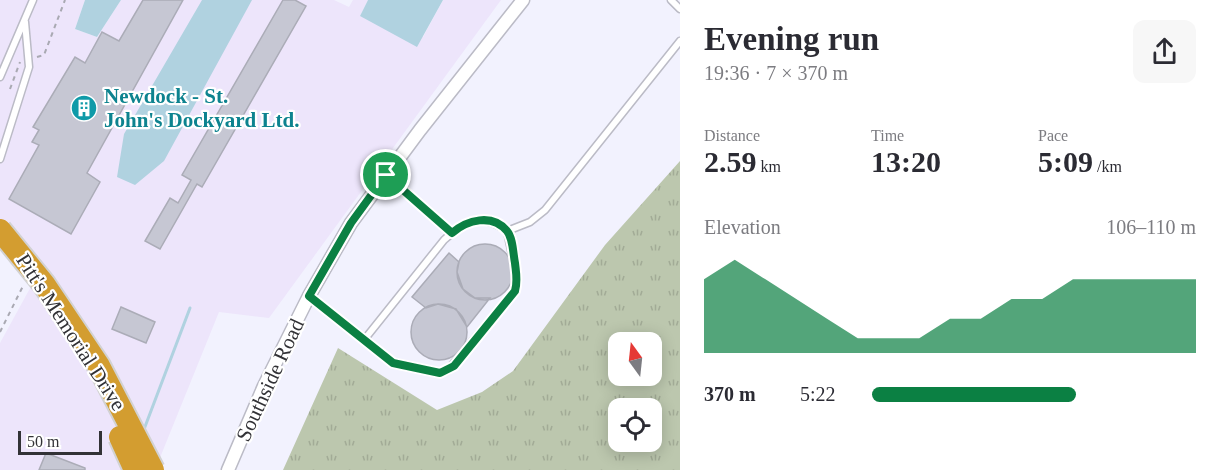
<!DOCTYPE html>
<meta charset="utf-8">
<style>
:root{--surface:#fff;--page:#f7f7f7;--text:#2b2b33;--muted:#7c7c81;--accent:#0b8043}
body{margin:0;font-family:Georgia,serif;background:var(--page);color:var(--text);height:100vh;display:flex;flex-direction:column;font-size:22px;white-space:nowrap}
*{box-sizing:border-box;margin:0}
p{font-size:20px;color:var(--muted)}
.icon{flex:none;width:33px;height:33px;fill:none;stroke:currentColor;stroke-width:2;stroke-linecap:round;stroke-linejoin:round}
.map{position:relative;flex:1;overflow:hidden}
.drawer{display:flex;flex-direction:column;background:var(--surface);width:540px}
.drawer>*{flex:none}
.needle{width:39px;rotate:345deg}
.buttons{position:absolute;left:608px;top:332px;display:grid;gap:12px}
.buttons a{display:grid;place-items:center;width:54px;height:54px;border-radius:12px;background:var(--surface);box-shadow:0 3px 15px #0003;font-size:30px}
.scale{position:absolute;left:18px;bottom:15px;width:84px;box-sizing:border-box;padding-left:6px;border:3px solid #323236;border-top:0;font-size:16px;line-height:21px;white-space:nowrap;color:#323236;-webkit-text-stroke:4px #fff;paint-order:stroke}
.pin{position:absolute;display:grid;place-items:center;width:51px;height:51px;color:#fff;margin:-26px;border:3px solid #fff;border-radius:50%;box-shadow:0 2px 6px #0007}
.round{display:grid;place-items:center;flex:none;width:63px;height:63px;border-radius:12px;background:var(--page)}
.summary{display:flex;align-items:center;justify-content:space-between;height:102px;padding:0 24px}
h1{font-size:33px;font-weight:800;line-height:45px}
.stats{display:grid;grid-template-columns:repeat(3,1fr);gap:9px;height:102px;padding:6px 24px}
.stats div{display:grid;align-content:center}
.stats b{font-size:30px;font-weight:800}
.stats small{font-size:16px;font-weight:400}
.stats p{font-size:16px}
.chart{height:168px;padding:12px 24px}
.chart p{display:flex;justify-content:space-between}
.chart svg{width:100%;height:108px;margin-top:6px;fill:var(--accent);opacity:.7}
ul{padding:0 24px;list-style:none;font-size:20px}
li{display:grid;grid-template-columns:96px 72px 1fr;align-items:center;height:45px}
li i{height:15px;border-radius:8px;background:var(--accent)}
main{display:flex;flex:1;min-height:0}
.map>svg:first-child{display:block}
</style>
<main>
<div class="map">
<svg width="680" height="470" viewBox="0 0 680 470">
<defs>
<pattern id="grass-tufts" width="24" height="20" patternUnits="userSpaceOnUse" patternTransform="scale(1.5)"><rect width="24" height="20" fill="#bcc7ae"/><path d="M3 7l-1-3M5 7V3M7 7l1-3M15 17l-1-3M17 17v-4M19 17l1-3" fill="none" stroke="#a2ab96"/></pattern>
</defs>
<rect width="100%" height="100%" fill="#f2f2fe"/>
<!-- industrial -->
<path fill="#ede5fb" d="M0,0H85L75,29L97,37L121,0H334L349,7L353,0H368L360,16L423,37L443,0H501L269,318L219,312L155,470H0V343L34,281L0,221Z"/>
<!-- grass -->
<path fill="url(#grass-tufts)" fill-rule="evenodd" d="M680,161V470H283L338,348L437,410L482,392L513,371L605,245ZM618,342H651V375H618ZM618,408H651V441H618Z"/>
<!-- water -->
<path fill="#b0d2e0" d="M85,0H121L97,37L75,29Z
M202,0H252L164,161L135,185L117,177L124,134Z
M368,0H443L417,47L360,16Z"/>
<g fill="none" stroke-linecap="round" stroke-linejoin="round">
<!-- stream -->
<path stroke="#b0d2e0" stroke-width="3" d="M143,432L190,308"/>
</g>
<!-- building -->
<path fill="#c6c7d3" stroke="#abacb7" stroke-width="1.5" d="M143,0H183L87,173L100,182L71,234L9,199L39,145L32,142L39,130L33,127L75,57L85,63L102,32L119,41Z
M283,0H295L306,6L202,187L197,184L160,249L145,241L170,198L178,203L191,180L182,175Z
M457 272a28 28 0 1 1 56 0a28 28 0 1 1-56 0Z
M449,253L459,262L457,272L463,289L475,298H490L467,327L456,309L438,304L426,308L412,297Z
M411 332a28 28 0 1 1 56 0a28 28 0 1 1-56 0Z
M121,307L155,322L146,343L112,329Z
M46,453L85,468V470H39Z"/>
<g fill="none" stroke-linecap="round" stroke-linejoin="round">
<defs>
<path id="service" d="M671,0L680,9
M0,77L33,0
M0,159L29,67L25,22
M387,175L452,233
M507,231L530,222L545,210L680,41
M309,296L393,363L440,373L447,371L515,291L517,278L507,231C482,213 466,220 444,240L364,340"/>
<path id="minor" d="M228,470L264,386L309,296L351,223L420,130L523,0"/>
</defs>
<!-- service casing -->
<use href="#service" stroke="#bbbbc6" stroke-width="9"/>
<!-- minor casing -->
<use href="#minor" stroke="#bbbbc6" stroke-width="15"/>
<!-- path -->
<path stroke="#a9a9b2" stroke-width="2" stroke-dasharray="4.5 4.5" stroke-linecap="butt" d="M37,57L44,55L65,0
M10,89L20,62
M0,332L23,286"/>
<!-- service -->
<use href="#service" stroke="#fff" stroke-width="6"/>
<!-- minor -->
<use href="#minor" stroke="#fff" stroke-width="12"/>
<defs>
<path id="motorway-bridge" d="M0,230L44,284L99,366L153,470
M120,437L135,470"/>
</defs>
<!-- motorway-bridge casing -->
<use href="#motorway-bridge" stroke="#d2d2d3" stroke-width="26" stroke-linecap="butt"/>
<!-- motorway-bridge -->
<use href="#motorway-bridge" stroke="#d39d30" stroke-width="22"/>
</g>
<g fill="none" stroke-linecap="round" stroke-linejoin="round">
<defs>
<path id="route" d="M386,175L452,233C467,220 492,213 507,231C513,238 513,253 515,263C516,273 518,281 515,291L454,366L440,373L393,363L309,296L351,223Z"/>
</defs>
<!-- route casing -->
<use href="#route" stroke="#fff" stroke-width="12"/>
<!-- route -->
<use href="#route" stroke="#0b8043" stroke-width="8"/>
</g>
<!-- icons -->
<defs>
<symbol id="building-disc" viewBox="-11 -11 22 22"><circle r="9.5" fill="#0f9aa8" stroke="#fff"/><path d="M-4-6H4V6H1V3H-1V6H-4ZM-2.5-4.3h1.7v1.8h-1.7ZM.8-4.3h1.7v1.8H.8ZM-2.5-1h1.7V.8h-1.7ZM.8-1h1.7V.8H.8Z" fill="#fff"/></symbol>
</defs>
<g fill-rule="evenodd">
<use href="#building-disc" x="69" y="93" width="30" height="30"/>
</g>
<g text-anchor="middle" stroke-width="4.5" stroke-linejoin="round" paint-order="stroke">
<!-- culture labels -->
<g font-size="21" font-weight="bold" fill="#0d838f" stroke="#fff" text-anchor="start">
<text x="104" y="103">Newdock - St.<tspan x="104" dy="24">John's Dockyard Ltd.</tspan></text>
</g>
<!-- street labels -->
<g font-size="21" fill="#323236" stroke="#fff">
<text transform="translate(71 332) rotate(57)" y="7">Pitt's Memorial Drive</text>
<text transform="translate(270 380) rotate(-65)" y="7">Southside Road</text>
</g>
</g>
</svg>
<div class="buttons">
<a><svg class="needle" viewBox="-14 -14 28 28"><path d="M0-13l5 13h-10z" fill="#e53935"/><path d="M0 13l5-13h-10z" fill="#7c7c81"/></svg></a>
<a><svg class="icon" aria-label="locate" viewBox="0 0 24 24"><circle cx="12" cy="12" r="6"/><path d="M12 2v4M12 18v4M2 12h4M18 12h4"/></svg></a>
</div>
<div class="scale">50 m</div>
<div class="pin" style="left:386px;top:175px;background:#1e9e55"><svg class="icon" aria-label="arrive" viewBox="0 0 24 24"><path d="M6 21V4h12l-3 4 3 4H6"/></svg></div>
</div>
<section class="drawer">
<div class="summary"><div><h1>Evening run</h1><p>19:36 · 7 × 370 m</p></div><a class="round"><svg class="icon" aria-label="share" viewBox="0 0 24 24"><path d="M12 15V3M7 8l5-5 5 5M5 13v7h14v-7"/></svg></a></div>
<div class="stats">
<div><p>Distance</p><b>2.59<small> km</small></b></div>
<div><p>Time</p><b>13:20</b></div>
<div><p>Pace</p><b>5:09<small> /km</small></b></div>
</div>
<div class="chart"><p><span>Elevation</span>106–110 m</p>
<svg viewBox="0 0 160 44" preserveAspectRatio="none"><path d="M0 44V14L10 6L20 14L30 22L40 30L50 38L60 38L70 38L80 30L90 30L100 22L110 22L120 14L130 14L140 14L150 14L160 14V44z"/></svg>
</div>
<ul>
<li><b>370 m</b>5:22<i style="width:63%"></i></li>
</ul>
</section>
</main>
